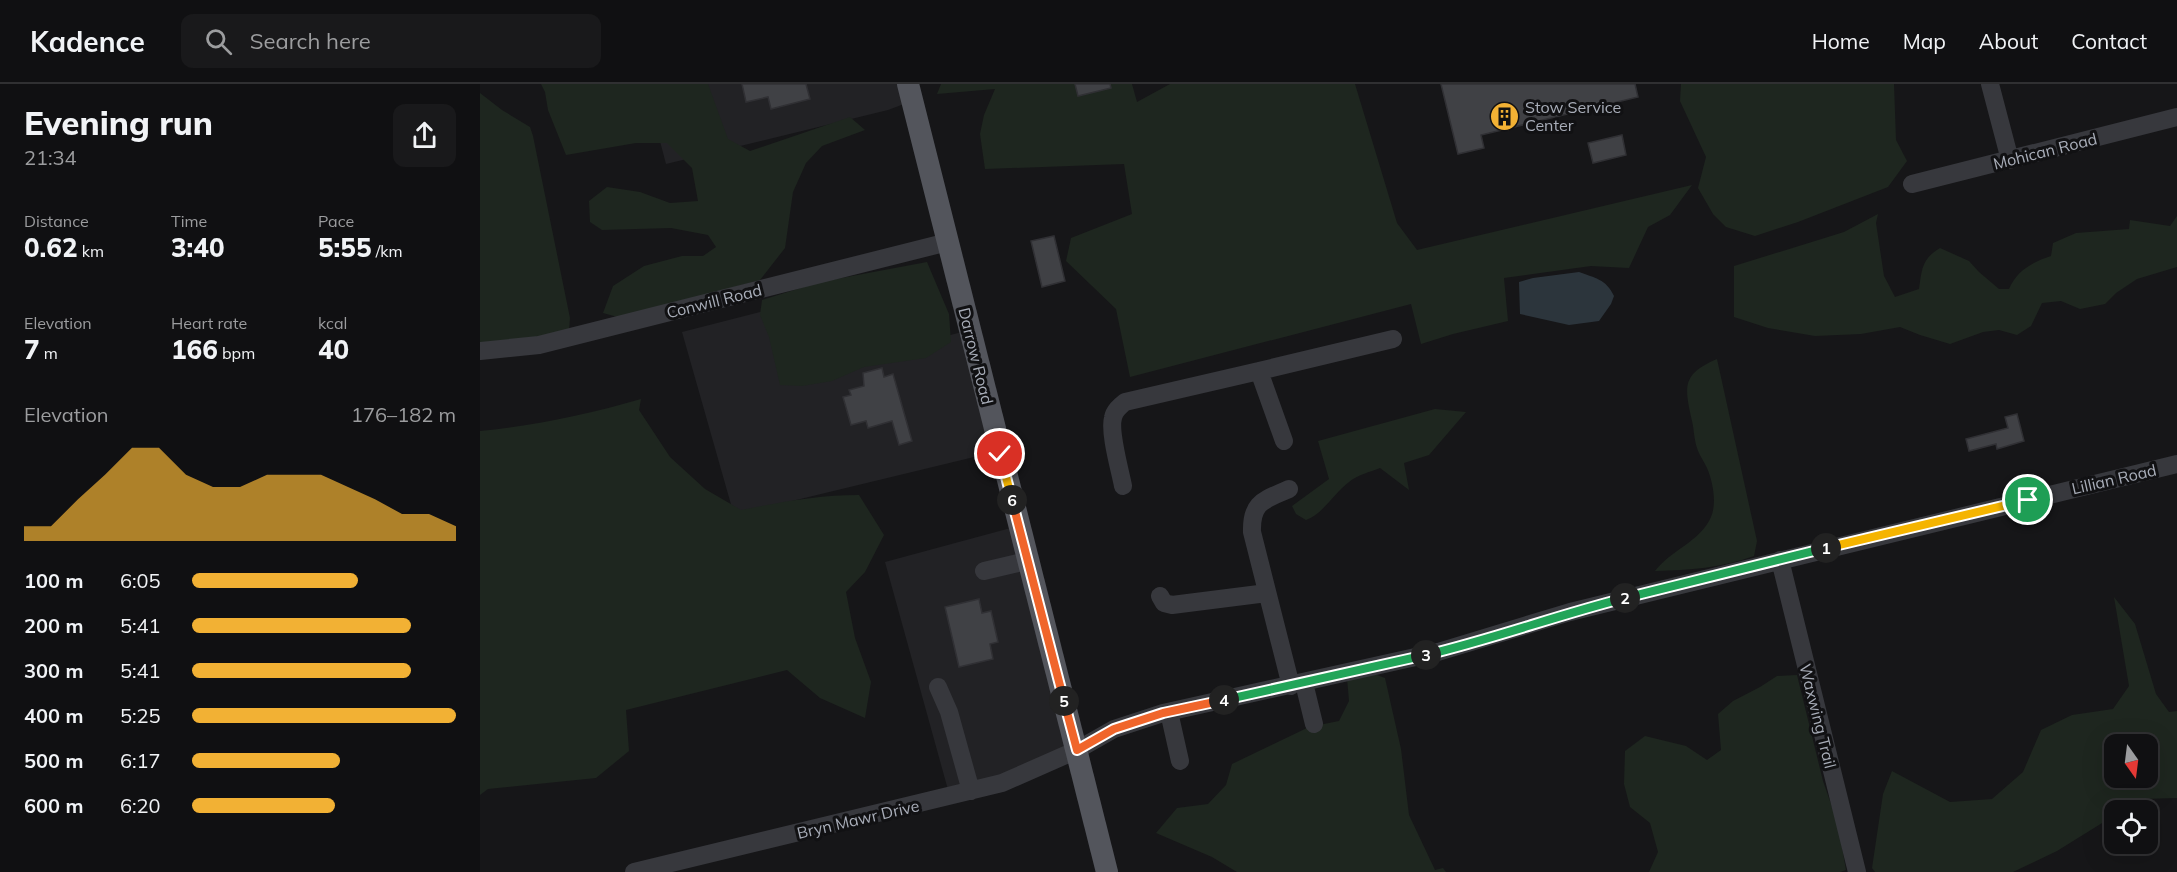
<!DOCTYPE html>
<meta charset="utf-8">
<style>
:root{--surface:#101012;--page:#19191b;--text:#f1f3f6;--muted:#9c9d9f;--line:#303032;--accent:#f2b134}
body{margin:0;font-family:Mulish,sans-serif;background:var(--page);color:var(--text);height:100vh;display:flex;flex-direction:column;font-size:22px;white-space:nowrap}
*{box-sizing:border-box;margin:0}
p{font-size:20px;color:var(--muted)}
.icon{flex:none;width:33px;height:33px;fill:none;stroke:currentColor;stroke-width:2;stroke-linecap:round;stroke-linejoin:round}
.map{position:relative;flex:1;overflow:hidden}
.details{display:flex;flex-direction:column;background:var(--surface);width:480px}
.details>*{flex:none}
.needle{width:39px;rotate:166deg}
.tools{position:absolute;left:1624px;top:650px;display:grid;gap:12px}
.tools a{display:grid;place-items:center;width:54px;height:54px;border-radius:12px;background:var(--surface);box-shadow:0 6px 24px #0002,0 0 0 2px var(--line);font-size:30px}
.pin{position:absolute;display:grid;place-items:center;width:51px;height:51px;color:#fff;margin:-26px;border:3px solid #fff;border-radius:50%;box-shadow:0 2px 6px #0007}
.km{position:absolute;width:30px;height:30px;margin:-15px;border-radius:50%;background:#222;color:#fff;font-size:16px;line-height:30px;text-align:center}
.round{display:grid;place-items:center;flex:none;width:63px;height:63px;border-radius:12px;background:var(--page)}
.summary{display:flex;align-items:center;justify-content:space-between;height:102px;padding:0 24px}
h1{font-size:33px;font-weight:800;line-height:45px}
.metrics{display:grid;grid-template-columns:repeat(3,1fr);gap:9px;height:102px;padding:6px 24px}
.metrics div{display:grid;align-content:center}
.metrics b{font-size:26px;font-weight:800}
.metrics small{font-size:16px;font-weight:400}
.metrics p{font-size:16px}
.chart{height:168px;padding:12px 24px}
.chart p{display:flex;justify-content:space-between}
.chart svg{width:100%;height:108px;margin-top:6px;fill:var(--accent);opacity:.7}
ul{padding:0 24px;list-style:none;font-size:20px}
li{display:grid;grid-template-columns:96px 72px 1fr;align-items:center;height:45px}
li i{height:15px;border-radius:8px;background:var(--accent)}
header{display:flex;align-items:center;gap:36px;box-sizing:border-box;height:84px;padding:0 30px;background:var(--surface);border-bottom:2px solid var(--line)}
header strong{font-size:28px}
nav{display:flex;gap:33px;margin-inline-start:auto;font-size:21px}
.search{width:420px;height:54px;background:var(--page);display:flex;align-items:center;gap:15px;box-sizing:border-box;padding:0 21px;border-radius:12px;color:var(--muted);font-size:22px}
main{display:flex;flex:1;min-height:0}
.map>svg:first-child{display:block}
</style>
<header>
<strong>Kadence</strong>
<div class="search"><svg class="icon" aria-label="search" viewBox="0 0 24 24"><circle cx="10" cy="10" r="6"/><path d="M15 15l6 6"/></svg>Search here</div>
<nav><a>Home</a><a>Map</a><a>About</a><a>Contact</a></nav>
</header>
<main>
<section class="details">
<div class="summary"><div><h1>Evening run</h1><p>21:34</p></div><a class="round"><svg class="icon" aria-label="share" viewBox="0 0 24 24"><path d="M12 15V3M7 8l5-5 5 5M5 13v7h14v-7"/></svg></a></div>
<div class="metrics">
<div><p>Distance</p><b>0.62<small> km</small></b></div>
<div><p>Time</p><b>3:40</b></div>
<div><p>Pace</p><b>5:55<small> /km</small></b></div>
</div>
<div class="metrics">
<div><p>Elevation</p><b>7<small> m</small></b></div>
<div><p>Heart rate</p><b>166<small> bpm</small></b></div>
<div><p>kcal</p><b>40</b></div>
</div>
<div class="chart"><p><span>Elevation</span>176–182 m</p>
<svg viewBox="0 0 160 44" preserveAspectRatio="none"><path d="M0 44V38L10 38L20 27L30 17L40 6L50 6L60 17L70 22L80 22L90 17L100 17L110 17L120 22L130 27L140 33L150 33L160 38V44z"/></svg>
</div>
<ul>
<li><b>100 m</b>6:05<i style="width:63%"></i></li>
<li><b>200 m</b>5:41<i style="width:83%"></i></li>
<li><b>300 m</b>5:41<i style="width:83%"></i></li>
<li><b>400 m</b>5:25<i style="width:100%"></i></li>
<li><b>500 m</b>6:17<i style="width:56%"></i></li>
<li><b>600 m</b>6:20<i style="width:54%"></i></li>
</ul>
</section>
<div class="map">
<svg width="1697" height="788" viewBox="0 0 1697 788">
<rect width="100%" height="100%" fill="#161618"/>
<!-- built -->
<path fill="#222225" d="M165,0H428L432,17L408,26L186,80Z
M307,221L325,288L490,246L519,367L254,431L202,248Z
M538,442L597,666L470,713L405,478Z"/>
<!-- green -->
<path fill="#1e261f" fill-rule="evenodd" d="M61,0H228L248,55L270,67L370,33L385,46L342,62L326,79L313,108L305,164L280,196L141,234L123,229L133,202L164,182L202,172H223L236,163L228,151L191,144L122,146L110,138L109,117L127,103L160,108L190,119L218,117L212,84L187,59H156L86,71L68,26L65,8Z
M461,0H652L657,18L690,0H875L917,139L937,166L1212,101L1190,131L1168,143L1149,184L1111,182L1024,194L1028,237L973,250L941,260L931,220L650,293L636,225L586,177L591,154L652,130L644,80L505,85L500,50L504,31L515,5L457,10Z
M1201,0H1414L1416,56L1427,77L1408,103L1318,138L1275,152L1246,143L1233,130L1218,104L1226,73L1200,17Z
M0,9L22,26L50,43L53,52L90,234L89,247L30,260H0Z
M1398,130L1396,139L1404,192L1415,213L1439,205C1442,184 1442,175 1460,164L1489,177L1499,188L1519,205H1529C1537,186 1553,178 1571,172L1573,159L1596,149L1649,145L1650,136L1690,142L1697,132V183L1657,195L1636,209L1625,220L1600,225L1581,217L1562,219L1551,242L1537,251L1519,246L1503,248L1470,260L1440,251L1420,243L1381,250L1335,252L1288,244L1254,233V182L1364,148Z
M447,178L469,230L471,258L446,274L384,283L352,297L322,302L300,301L289,253L280,231L282,216L340,198Z
M1237,275L1277,457L1274,472C1242,484 1209,486 1175,487C1191,466 1221,457 1231,433C1237,419 1233,398 1227,384C1224,377 1219,371 1217,364C1214,355 1214,345 1212,337C1204,302 1202,290 1237,275Z
M161,315L159,326L190,373L225,405L261,426C301,418 338,411 379,411L404,451L385,488L366,508L375,554L391,598L385,634L340,614L307,586L146,626L149,667L116,694L8,705L0,711V347C54,342 109,330 161,315Z
M955,325L986,328L949,371L924,379L929,406L900,384C890,388 877,391 869,398C854,409 842,431 826,436L816,430L812,422L849,395L838,357Z
M1634,513L1655,540L1676,610L1689,628L1697,627V714L1662,715L1643,726H1635V731L1577,767L1533,788H1395L1392,784L1403,710L1412,687L1470,718L1512,715L1543,688L1561,646L1592,631L1633,625L1649,602ZM1635,660H1668V693H1635Z
M889,588L905,594L921,665L929,731L955,786L963,784L966,788H757L732,773L676,749L697,724L728,720L746,701L752,680L829,643L859,637L869,617L867,594Z
M1317,591L1343,697L1358,740L1366,786L1360,788H1169L1178,768L1170,739L1150,723L1144,700L1145,667L1165,652L1206,662L1227,676L1241,666L1238,630L1253,617L1280,603L1297,592Z"/>
<!-- water -->
<path fill="#2c353c" d="M1099,188C1115,194 1126,195 1134,212L1131,220L1119,237L1089,241L1040,230L1039,198L1053,194Z"/>
<!-- building -->
<path fill="#404145" stroke="#303034" stroke-width="1.5" d="M262,0H326L330,15L291,25L288,13L266,18Z
M595,0H630L631,4L598,12Z
M961,0H1155L1158,13L1001,51L1004,64L978,70Z
M1142,51L1146,71L1113,79L1108,59Z
M574,152L585,197L562,203L551,157Z
M402,284L404,293L413,290L432,357L419,361L412,337L388,344L386,337L371,341L363,313L371,311L369,306L384,302L383,289Z
M1537,330L1544,357L1517,365L1516,360L1489,367L1486,355L1528,344L1525,333Z
M499,515L502,529L511,527L518,558L510,560L513,575L479,583L465,523Z"/>
<g fill="none" stroke-linecap="round" stroke-linejoin="round">
<!-- minor -->
<path stroke="#37383d" stroke-width="18" d="M1510,0L1530,76
M1432,100L1697,33
M0,267L59,261L468,158
M804,357L779,287L913,255
M643,402C640,386 629,348 633,334C634,327 640,322 645,318L779,287
M809,405C785,416 771,417 772,448L811,602
M1300,476L1377,788
M504,487L547,477
M680,512L684,519L692,521L787,509
M824,599L834,640
M458,603L469,628L491,707
M689,628L700,677
M154,788L522,699L597,666L634,645L683,629L958,568L1090,528L1697,380"/>
<!-- major -->
<path stroke="#53555c" stroke-width="22" d="M428,0L627,788"/>
</g>
<g fill="none" stroke-linecap="round" stroke-linejoin="round">
<defs>
<path id="split-1" d="M1346,464L1548,416"/>
<path id="split-2" d="M1145,514L1346,464"/>
<path id="split-3" d="M946,571C1013,555 1078,531 1145,514"/>
<path id="split-4" d="M744,616L946,571"/>
<path id="split-5" d="M584,617L597,666L634,645L683,629L744,616"/>
<path id="split-6" d="M532,416L584,617"/>
<path id="split-7" d="M520,370L532,416"/>
</defs>
<!-- split-1 casing -->
<use href="#split-1" stroke="#fff" stroke-width="12"/>
<!-- split-2 casing -->
<use href="#split-2" stroke="#fff" stroke-width="12"/>
<!-- split-3 casing -->
<use href="#split-3" stroke="#fff" stroke-width="12"/>
<!-- split-4 casing -->
<use href="#split-4" stroke="#fff" stroke-width="12"/>
<!-- split-5 casing -->
<use href="#split-5" stroke="#fff" stroke-width="12"/>
<!-- split-6 casing -->
<use href="#split-6" stroke="#fff" stroke-width="12"/>
<!-- split-7 casing -->
<use href="#split-7" stroke="#fff" stroke-width="12"/>
<!-- split-1 -->
<use href="#split-1" stroke="#f5b400" stroke-width="8"/>
<!-- split-2 -->
<use href="#split-2" stroke="#22a559" stroke-width="8"/>
<!-- split-3 -->
<use href="#split-3" stroke="#22a559" stroke-width="8"/>
<!-- split-4 -->
<use href="#split-4" stroke="#22a559" stroke-width="8"/>
<!-- split-5 -->
<use href="#split-5" stroke="#f0652b" stroke-width="8"/>
<!-- split-6 -->
<use href="#split-6" stroke="#f0652b" stroke-width="8"/>
<!-- split-7 -->
<use href="#split-7" stroke="#f5b400" stroke-width="8"/>
</g>
<!-- icons -->
<defs>
<symbol id="building-disc" viewBox="-11 -11 22 22"><circle r="9.5" fill="#f2b134" stroke="#111113"/><path d="M-4-6H4V6H1V3H-1V6H-4ZM-2.5-4.3h1.7v1.8h-1.7ZM.8-4.3h1.7v1.8H.8ZM-2.5-1h1.7V.8h-1.7ZM.8-1h1.7V.8H.8Z" fill="#111"/></symbol>
</defs>
<g fill-rule="evenodd">
<use href="#building-disc" x="1008" y="16" width="33" height="33"/>
</g>
<g text-anchor="middle" stroke-width="6" stroke-linejoin="round" paint-order="stroke">
<!-- poi labels -->
<g font-size="16" fill="#a8adb8" stroke="#111113" text-anchor="start">
<text x="1045" y="29">Stow Service<tspan x="1045" dy="18">Center</tspan></text>
</g>
<!-- street labels -->
<g font-size="16" fill="#a8adb8" stroke="#111113">
<text transform="translate(1565 67) rotate(-14)" y="6">Mohican Road</text>
<text transform="translate(234 217) rotate(-14)" y="6">Conwill Road</text>
<text transform="translate(496 272) rotate(76)" y="6">Darrow Road</text>
<text transform="translate(1634 395) rotate(-13)" y="6">Lillian Road</text>
<text transform="translate(1338 632) rotate(76)" y="6">Waxwing Trail</text>
<text transform="translate(378 735) rotate(-13)" y="6">Bryn Mawr Drive</text>
</g>
</g>
</svg>
<div class="tools">
<a><svg class="needle" viewBox="-14 -14 28 28"><path d="M0-13l5 13h-10z" fill="#e53935"/><path d="M0 13l5-13h-10z" fill="#9c9d9f"/></svg></a>
<a><svg class="icon" aria-label="locate" viewBox="0 0 24 24"><circle cx="12" cy="12" r="6"/><path d="M12 2v4M12 18v4M2 12h4M18 12h4"/></svg></a>
</div>
<div class="pin" style="left:1548px;top:416px;background:#1e9e55"><svg class="icon" aria-label="arrive" viewBox="0 0 24 24"><path d="M6 21V4h12l-3 4 3 4H6"/></svg></div>
<div class="pin" style="left:520px;top:370px;background:#d93025"><svg class="icon" aria-label="check" viewBox="0 0 24 24"><path d="M5 12l5 5 9-10"/></svg></div>
<b class="km" style="left:1346px;top:464px">1</b>
<b class="km" style="left:1145px;top:514px">2</b>
<b class="km" style="left:946px;top:571px">3</b>
<b class="km" style="left:744px;top:616px">4</b>
<b class="km" style="left:584px;top:617px">5</b>
<b class="km" style="left:532px;top:416px">6</b>
</div>
</main>
